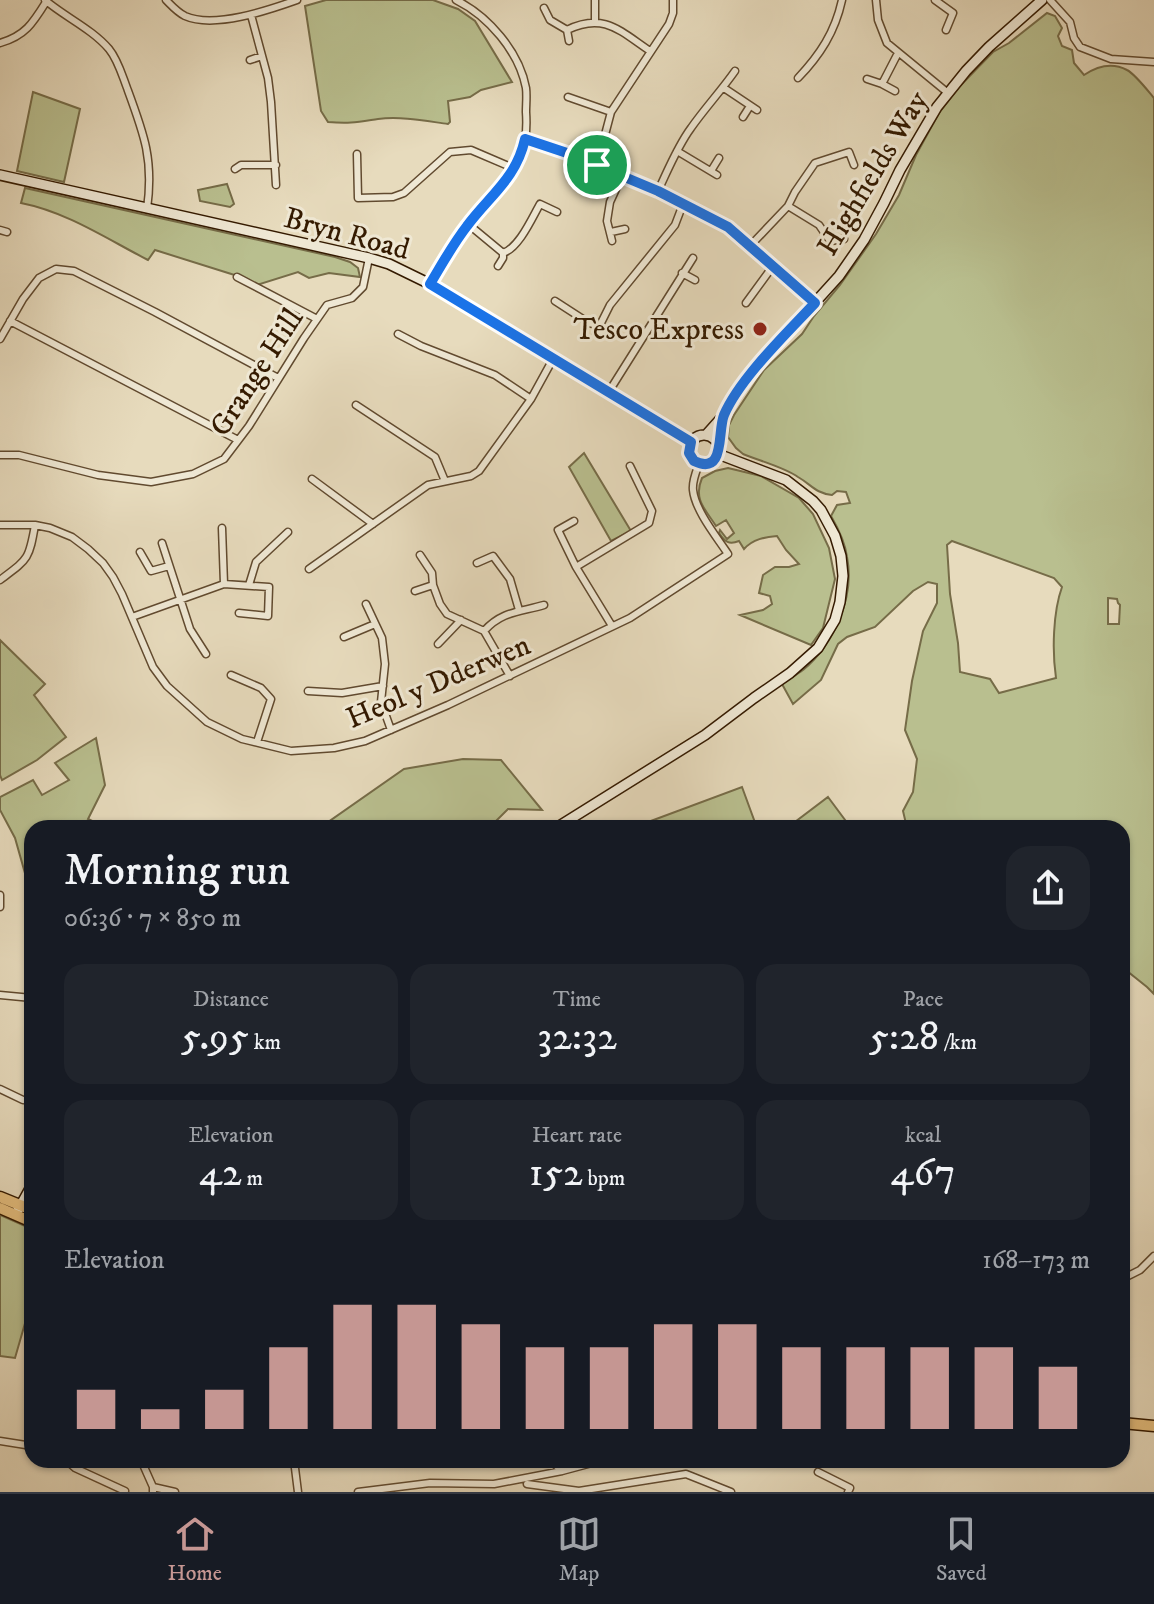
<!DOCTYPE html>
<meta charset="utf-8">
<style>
:root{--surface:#171b24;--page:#20242c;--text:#f1f3f6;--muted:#9ea1a6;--line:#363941;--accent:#c59692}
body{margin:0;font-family:"IM FELL DW Pica",serif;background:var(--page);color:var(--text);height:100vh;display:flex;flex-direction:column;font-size:30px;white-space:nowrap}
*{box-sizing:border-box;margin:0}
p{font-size:26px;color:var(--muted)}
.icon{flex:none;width:44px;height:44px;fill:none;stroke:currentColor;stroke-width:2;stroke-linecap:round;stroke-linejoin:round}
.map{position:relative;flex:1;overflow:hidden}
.side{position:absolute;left:24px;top:820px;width:1106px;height:648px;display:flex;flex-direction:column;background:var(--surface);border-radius:24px;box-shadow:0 2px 6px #0004}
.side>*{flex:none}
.pin{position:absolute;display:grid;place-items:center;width:68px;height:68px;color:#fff;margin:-34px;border:4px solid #fff;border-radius:50%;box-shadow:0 2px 8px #0007}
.round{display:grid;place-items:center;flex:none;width:84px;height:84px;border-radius:24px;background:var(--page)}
.summary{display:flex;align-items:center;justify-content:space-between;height:136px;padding:0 40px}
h1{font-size:44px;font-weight:600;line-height:60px}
.stats{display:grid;grid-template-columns:repeat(3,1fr);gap:12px;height:136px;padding:8px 40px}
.stats div{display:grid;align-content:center;border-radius:20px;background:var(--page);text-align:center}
.stats b{font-size:40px;font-weight:600}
.stats small{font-size:22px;font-weight:400}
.stats p{font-size:22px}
.chart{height:224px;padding:16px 40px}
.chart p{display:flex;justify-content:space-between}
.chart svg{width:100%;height:144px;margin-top:8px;stroke:var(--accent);stroke-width:6}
.menu{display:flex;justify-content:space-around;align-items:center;height:112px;border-top:2px solid var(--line);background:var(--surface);font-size:22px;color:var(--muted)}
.menu a{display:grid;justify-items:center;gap:4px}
.menu .current{color:var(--accent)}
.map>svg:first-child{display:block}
</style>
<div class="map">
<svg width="1154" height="1492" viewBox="0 0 1154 1492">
<rect width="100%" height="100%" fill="#e7dbbd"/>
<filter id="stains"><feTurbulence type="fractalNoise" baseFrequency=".0025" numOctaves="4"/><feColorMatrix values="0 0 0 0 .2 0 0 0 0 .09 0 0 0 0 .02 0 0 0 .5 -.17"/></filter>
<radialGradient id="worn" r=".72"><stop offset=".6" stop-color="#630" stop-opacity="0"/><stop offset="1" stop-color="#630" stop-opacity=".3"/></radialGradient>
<!-- green -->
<path fill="#b9bf8f" stroke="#766c48" stroke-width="2" fill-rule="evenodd" d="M326,0H433L458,9L475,21L512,82L481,90L470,97L448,101L450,122L448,124C426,121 401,116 378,119C358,122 350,124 328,122L321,111L305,6Z
M1047,13L1055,16L1062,28L1058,36L1062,46L1072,50L1074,63L1084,75C1096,67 1112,62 1127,70C1135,74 1148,91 1154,98V994L1147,987L1122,967V828H907L903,811L913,792L917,759L905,730L912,681L923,631L937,603V584L928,582L913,591L875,627L847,637L838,644L821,680L793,704L782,684C789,679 796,675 803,670C834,644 855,597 847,557C845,542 838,528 831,516L837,505L850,503L846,492L837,491L832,495C815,493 812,485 798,477C784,467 760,461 743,454L736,448L728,437L729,425L734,415L764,370L802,334L814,316L840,285L876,234L899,195L916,155L939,113L959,87L993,52L1009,43ZM952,541L1054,578L1062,587C1053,612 1052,651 1056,678L999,693L990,679L960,672L958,643L950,594L947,545ZM1108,598L1117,599L1118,603L1120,605L1119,624H1108Z
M33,92L80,109L64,182L17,171Z
M227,184L234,204L230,207L200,201L198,190Z
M25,188L335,257L350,262L358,268L360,277L329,273L309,278L298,272L257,285L244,278L155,250L148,260C107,239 67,212 21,203Z
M584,453L631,531L611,541L569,467Z
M728,468L761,476L799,498L813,514L829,548L835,579L823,628L811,645L740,615L763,610L772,604L770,596L759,593L763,575L775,567H789L799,564L786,550L777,536C765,537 753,539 744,549L739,541C729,545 725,542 719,533L720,530L727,539L734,533L726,520L716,526C705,509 693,499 702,478L715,471Z
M0,640L45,684L34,695L66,737L37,760L2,780L0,775Z
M96,738L105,785L88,819L107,828H32V898L15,838L0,810V797L33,780L42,795L69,780L55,763Z
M463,759L501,760L542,810L508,809L489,828H310L328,822L404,769Z
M742,787L757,828H632Z
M828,797L851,828H787Z
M0,1215L32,1229V1299L15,1358L0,1356Z"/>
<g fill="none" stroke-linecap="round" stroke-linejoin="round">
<defs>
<path id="street" d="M45,0C65,17 92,29 109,49C118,60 122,75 127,88C144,134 154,160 147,209
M166,0C172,6 177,12 185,16C214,29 269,10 297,0
M595,0V22
M876,0L878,20L887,43L948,93
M935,0L953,13L946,30
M1050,0L1070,22L1074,38L1080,47L1111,59L1154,62
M544,8L550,20L567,30
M251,15L268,78L271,102L276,185
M569,41L567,30C604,12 620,31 650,51
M0,43C25,36 33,23 46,2
M250,60L262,56
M798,78C820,55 835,32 842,0
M867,79L882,84
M724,88L757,110
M895,91L882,84L898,53
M568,97L611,112
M743,117L750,106
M525,139L567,153L658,191L728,227L815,303
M677,151L717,175
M357,154L358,198L393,197L404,193L450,152L471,150L513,168
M597,165L611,112L669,24L673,13V0
M235,169L241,165H276
M711,171L719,158
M658,191C668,170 677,147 691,128C705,108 721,91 735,71
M788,206L819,225L830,241L844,239
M468,224L503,253C519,248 532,218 540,204L557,212
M0,230L7,232
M611,232L625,229
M612,241L607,221L610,202L622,176
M750,246L788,206L795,192L815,163L849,152L854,165
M498,266L503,258V253
M682,273L695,280
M237,277L317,319
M430,284C442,263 454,241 470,222C488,201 511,181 521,154C526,142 527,126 526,112C526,104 527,96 526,88C519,51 488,16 456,0
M555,301L589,323L599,326
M746,303L773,266
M10,321L238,440
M596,333L610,305L675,225L683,204
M398,334L421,346L495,375L531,399
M0,339L23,299L39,278L56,269L74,271L155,312L278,378
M608,393L693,258
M356,405L435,457L445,481
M0,455H19L98,475L151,482L193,474L224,459L249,426L304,338L327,305L352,298L363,287L369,258
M312,479L373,524
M574,521L558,530L576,567
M0,525H35L50,528L72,537L88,549L103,563L113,577L122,594L153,667L167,686L207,722L242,739L291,751L334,748L365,741L448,705L630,618L728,554C716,536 695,510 693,490C692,481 696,472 699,464
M222,528L224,584
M162,543L190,629L206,654
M140,552L151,571L169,566
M420,555L432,573L433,585L440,604L447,614L484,631L510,676
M477,563L493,556L510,579L519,610
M309,569L428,485L471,476L479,471L531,399L553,359
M0,580C28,559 29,560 35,525
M249,585L256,562L288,532
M415,591L433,585
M366,604L382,638L385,664L381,702L391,730
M132,617L224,584L269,587L268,616L239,613
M612,626L576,567L649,523L652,511L630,466
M484,631C502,611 520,612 544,605
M344,637L375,624
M438,644L461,620
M231,675L261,688L271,699L257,742
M308,691L342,693L383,686
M0,895V907
M0,995L32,998
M0,1089L23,1100
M1122,1279L1140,1270L1154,1256
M0,1441L32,1446
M66,1460L75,1468L125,1491
M124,1460L142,1462
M141,1460L153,1487V1492
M294,1460L298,1492
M550,1460L562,1471
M818,1472L850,1488L848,1492
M527,1484L579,1491L686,1474L731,1492
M153,1487L175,1492
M358,1492L430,1483L494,1484L562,1471L603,1460"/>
<path id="secondary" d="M0,175L369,258L389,264L430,284L691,442
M706,435L723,416L752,372L839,276L864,240L884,203L900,170L937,107L966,71L989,47L1042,0
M689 450a15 15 0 1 1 30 0a15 15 0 1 1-30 0Z
M556,828L705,735L754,698L790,673L818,648L835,620L840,602L843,576L841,556L835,536L821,510L813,501L786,480L718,454
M17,1212L32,1185"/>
<path id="primary" d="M0,1197L32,1210
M0,1208L32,1222
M1122,1423L1154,1426"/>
</defs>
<!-- street casing -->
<use href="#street" stroke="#614a2f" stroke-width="9"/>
<!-- secondary casing -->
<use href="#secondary" stroke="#341a00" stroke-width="12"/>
<!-- primary casing -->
<use href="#primary" stroke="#341a00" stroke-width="13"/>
<!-- street -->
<use href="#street" stroke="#efe8d4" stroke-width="6"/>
<!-- secondary -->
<use href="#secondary" stroke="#efe8d4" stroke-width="9"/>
<!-- primary -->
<use href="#primary" stroke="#e4be7e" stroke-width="10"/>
</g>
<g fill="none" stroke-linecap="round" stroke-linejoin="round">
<defs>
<path id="route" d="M525,139L567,153L658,191L728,227L815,303C787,333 740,378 724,415C717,432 726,476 694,461L689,453L691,442L430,284C442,264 453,244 467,226C490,195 516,179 525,139Z"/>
</defs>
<!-- route casing -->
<use href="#route" stroke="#fff" stroke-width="16"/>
<!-- route -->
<use href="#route" stroke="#1a73e8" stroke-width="10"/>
</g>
<!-- markers -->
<circle fill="#8f2418" stroke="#efe8d4" stroke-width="3" cx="760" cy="329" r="8"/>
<g text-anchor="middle" stroke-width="6" stroke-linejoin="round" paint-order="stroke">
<!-- street labels -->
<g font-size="30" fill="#341a00" stroke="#efe8d4">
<text transform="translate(872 173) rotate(-59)" y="10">Highfields Way</text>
<text transform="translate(347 233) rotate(15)" y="10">Bryn Road</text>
<text transform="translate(256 372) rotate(-57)" y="10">Grange Hill</text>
<text transform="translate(438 681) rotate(-23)" y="10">Heol y Dderwen</text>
</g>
<!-- poi labels -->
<g font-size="30" fill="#341a00" stroke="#efe8d4" text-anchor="end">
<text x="744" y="339">Tesco Express</text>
</g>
</g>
<rect width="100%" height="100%" filter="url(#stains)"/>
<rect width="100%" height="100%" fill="url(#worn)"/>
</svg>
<div class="pin" style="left:597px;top:165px;background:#1e9e55"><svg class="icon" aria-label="arrive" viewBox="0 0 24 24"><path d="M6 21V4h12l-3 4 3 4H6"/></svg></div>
<section class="side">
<div class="summary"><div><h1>Morning run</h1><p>06:36 · 7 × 850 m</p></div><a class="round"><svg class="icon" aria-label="share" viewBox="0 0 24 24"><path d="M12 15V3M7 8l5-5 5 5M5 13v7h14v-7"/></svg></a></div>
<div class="stats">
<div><p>Distance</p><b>5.95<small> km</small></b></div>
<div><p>Time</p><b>32:32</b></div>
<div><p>Pace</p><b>5:28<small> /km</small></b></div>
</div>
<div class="stats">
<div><p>Elevation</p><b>42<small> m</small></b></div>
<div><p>Heart rate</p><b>152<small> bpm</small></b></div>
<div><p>kcal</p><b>467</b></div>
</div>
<div class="chart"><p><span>Elevation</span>168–173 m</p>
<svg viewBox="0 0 160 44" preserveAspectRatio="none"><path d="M5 44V32M15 44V38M25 44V32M35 44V19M45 44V6M55 44V6M65 44V12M75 44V19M85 44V19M95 44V12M105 44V12M115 44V19M125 44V19M135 44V19M145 44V19M155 44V25"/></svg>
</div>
</section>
</div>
<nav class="menu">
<a class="current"><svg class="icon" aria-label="home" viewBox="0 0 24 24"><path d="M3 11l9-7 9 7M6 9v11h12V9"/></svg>Home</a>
<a><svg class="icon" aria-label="map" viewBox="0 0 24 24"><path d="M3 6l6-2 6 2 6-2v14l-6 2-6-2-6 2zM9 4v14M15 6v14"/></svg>Map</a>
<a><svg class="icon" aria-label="saved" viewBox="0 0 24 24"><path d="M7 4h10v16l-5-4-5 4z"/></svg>Saved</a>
</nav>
